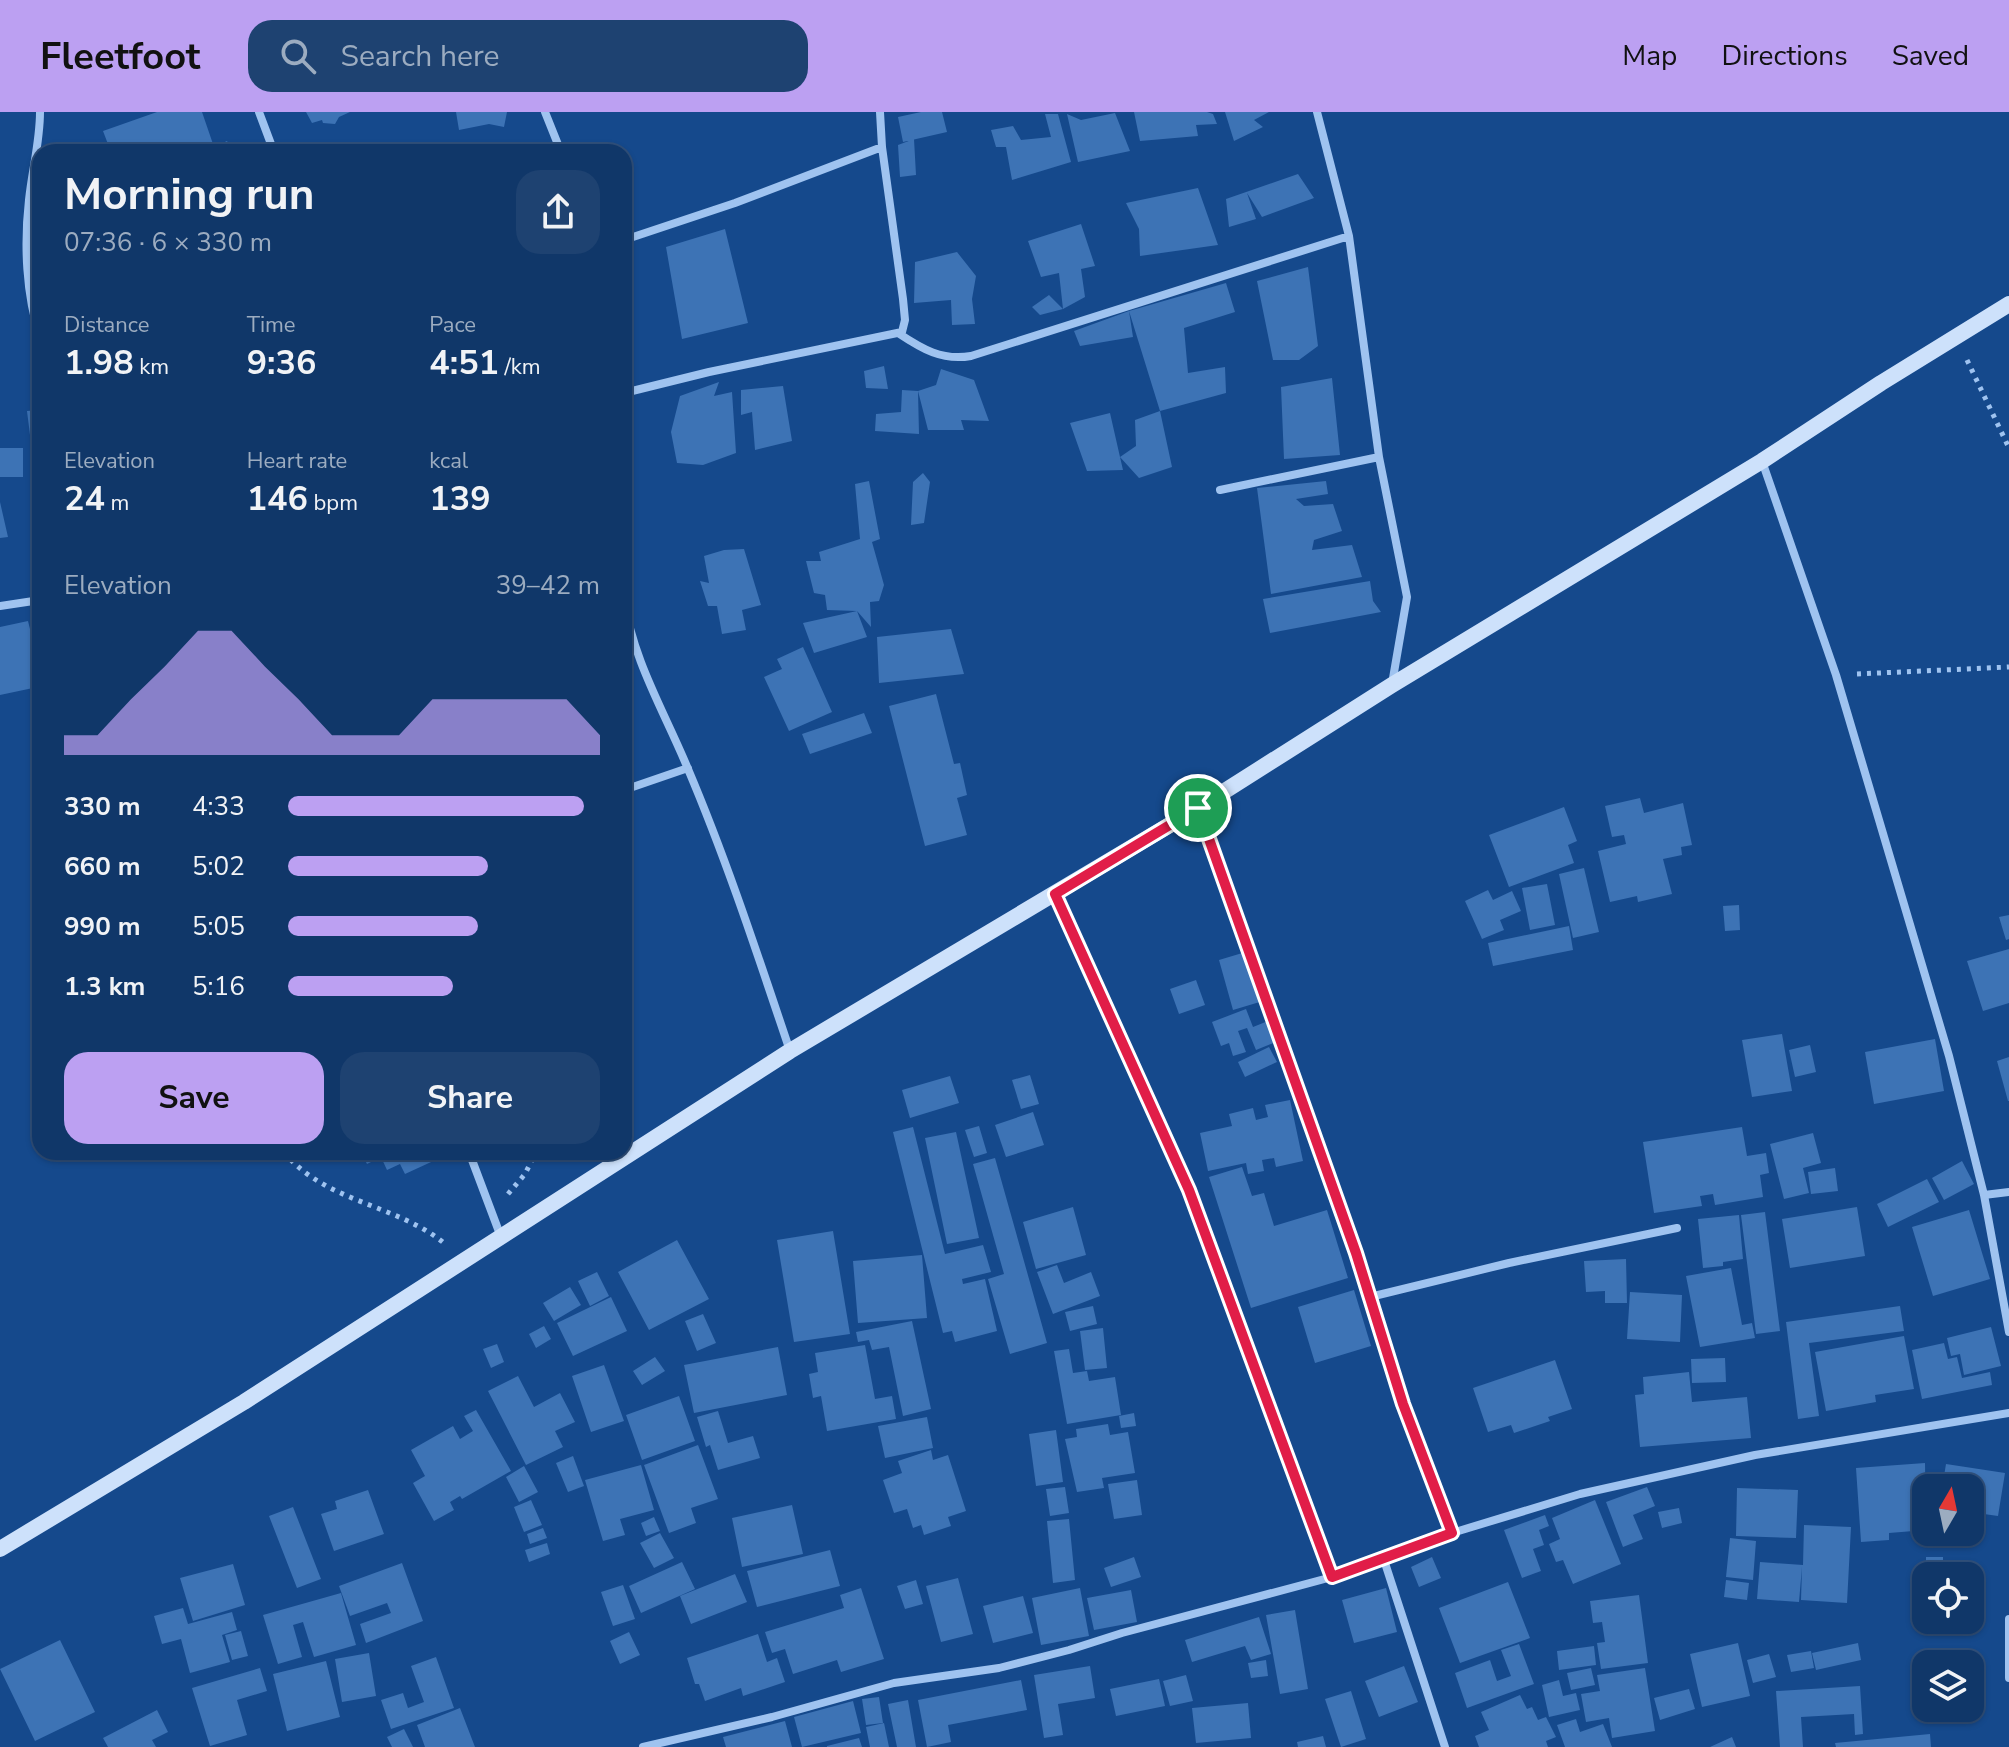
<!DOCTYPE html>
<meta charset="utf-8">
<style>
:root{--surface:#103769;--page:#1e4271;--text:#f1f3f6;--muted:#9cacc0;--line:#30517d;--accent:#bca0f2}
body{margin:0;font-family:"Nunito Sans",sans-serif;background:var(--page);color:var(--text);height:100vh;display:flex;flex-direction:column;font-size:30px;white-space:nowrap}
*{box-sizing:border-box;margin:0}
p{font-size:26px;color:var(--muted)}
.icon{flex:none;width:44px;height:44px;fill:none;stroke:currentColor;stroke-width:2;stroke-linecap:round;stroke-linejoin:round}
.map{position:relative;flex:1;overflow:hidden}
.sheet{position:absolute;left:32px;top:32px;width:600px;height:1016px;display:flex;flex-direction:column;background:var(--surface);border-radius:24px;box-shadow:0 2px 6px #0004,0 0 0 2px var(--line)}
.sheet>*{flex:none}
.needle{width:52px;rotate:9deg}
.fabs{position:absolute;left:1912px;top:1362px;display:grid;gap:16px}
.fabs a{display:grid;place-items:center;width:72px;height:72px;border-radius:16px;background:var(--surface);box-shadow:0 2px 6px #0004,0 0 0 2px var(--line);font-size:40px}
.pin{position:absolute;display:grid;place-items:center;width:68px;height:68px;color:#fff;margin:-34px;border:4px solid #fff;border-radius:50%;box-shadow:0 2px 8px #0007}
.round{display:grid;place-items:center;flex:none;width:84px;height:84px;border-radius:24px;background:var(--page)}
.head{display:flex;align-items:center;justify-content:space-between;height:136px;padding:0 32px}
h1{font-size:44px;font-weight:700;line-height:60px}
.stats{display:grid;grid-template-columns:repeat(3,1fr);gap:12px;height:136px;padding:8px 32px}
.stats div{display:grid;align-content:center}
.stats b{font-size:34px;font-weight:700}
.stats small{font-size:22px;font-weight:400}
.stats p{font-size:22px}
.chart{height:224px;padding:16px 32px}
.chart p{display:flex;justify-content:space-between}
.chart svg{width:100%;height:144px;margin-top:8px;fill:var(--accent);opacity:.7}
.action{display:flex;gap:16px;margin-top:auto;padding:16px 32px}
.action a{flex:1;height:92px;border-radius:24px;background:var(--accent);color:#111;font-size:32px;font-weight:700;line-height:92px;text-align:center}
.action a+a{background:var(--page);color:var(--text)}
ul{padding:0 32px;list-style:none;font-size:26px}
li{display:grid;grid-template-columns:128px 96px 1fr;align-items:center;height:60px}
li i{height:20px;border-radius:10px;background:var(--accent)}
header{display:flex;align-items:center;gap:48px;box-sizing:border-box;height:112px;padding:0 40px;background:var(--accent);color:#111}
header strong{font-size:38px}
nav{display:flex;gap:44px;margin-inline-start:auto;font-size:28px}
.search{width:560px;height:72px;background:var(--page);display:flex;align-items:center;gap:20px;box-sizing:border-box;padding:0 28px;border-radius:24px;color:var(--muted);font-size:30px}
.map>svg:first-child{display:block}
</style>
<header>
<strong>Fleetfoot</strong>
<div class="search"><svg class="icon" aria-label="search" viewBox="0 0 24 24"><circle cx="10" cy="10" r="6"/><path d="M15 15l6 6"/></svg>Search here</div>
<nav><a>Map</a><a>Directions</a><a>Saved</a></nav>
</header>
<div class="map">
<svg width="2009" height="1635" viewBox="0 0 2009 1635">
<rect width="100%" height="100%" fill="#15498c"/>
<!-- building -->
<path fill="#3d73b5" d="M157,0H202L214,35L227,29L233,40H111L103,19Z
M306,0H350L339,5L335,12L323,11L322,8L312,11Z
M456,0H507L504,15L489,12L459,18Z
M921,0H942L947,20L903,30L898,5Z
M1134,0H1207L1213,2L1217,12L1196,13L1198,24L1140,29Z
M1225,0H1269L1254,8L1263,15L1234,29Z
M1115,1L1130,39L1078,50L1067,2L1081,8Z
M1045,2H1058L1071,50L1012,68L1006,35H996L991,18L1013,14L1021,28L1051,25Z
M914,27L916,63L900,65L898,33Z
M1298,62L1314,86L1262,105L1247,81L1256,107L1229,115L1226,87Z
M1198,76L1218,133L1140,144L1139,117L1126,91Z
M1081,112L1095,154L1081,157L1085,185L1063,197L1059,161L1041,165L1028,129Z
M725,117L748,211L682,227L666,135Z
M957,140L976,164L972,187L975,212L952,213L951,188L914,191L915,150Z
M1308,155L1318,234L1299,248H1273L1257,169Z
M1226,171L1235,200L1184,216L1188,261L1225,255L1226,281L1160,299L1129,199L1133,225L1080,234L1074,219L1129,199Z
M1049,183L1063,197L1040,203L1032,195Z
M884,254L888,277L866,276L864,259Z
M941,257L974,268L989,309L961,308L964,318H928L918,279L936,273Z
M1332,266L1340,343L1284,347L1281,275Z
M719,270L714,284L732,280L736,341L703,353L677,351L671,320L680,284Z
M783,274L792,329L755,338L752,300L741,303V278Z
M902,278L918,279L919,322L875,319L876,302L901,300Z
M40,298V346L33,347L27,299Z
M1160,299L1172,355L1139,366L1120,345L1123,358L1087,359L1070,311L1110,301L1120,345L1136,334L1135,308Z
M0,336H23V365H0Z
M923,361L930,370L924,411L911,413L913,370Z
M869,369L880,427L872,430L884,473L879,489L870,490L871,515L857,499L867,525L814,541L803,511L857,499L827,498L825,483L814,481L806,449H821L819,440L860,427L855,372Z
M1326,369L1328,382L1296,387L1304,394L1333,392L1342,419L1314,428L1312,438L1352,433L1362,465L1271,482L1257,376Z
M0,390L8,425L0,426Z
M744,437L761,493L742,498L746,518L722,522L717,494H708L700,469L709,471L704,444L724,438Z
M1370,469L1373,489L1381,500L1270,521L1263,487Z
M28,509L31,521L40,519V563L31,565L33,576L0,583V515Z
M951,517L964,562L879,571L877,525Z
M624,522L634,549L624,552Z
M803,535L832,600L789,619L764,565L782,557L777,547Z
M936,582L954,652L960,651L967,683L957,686L967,723L925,734L889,594Z
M864,601L872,621L810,642L802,622Z
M1640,686L1644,701L1683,691L1692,733L1681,735L1682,743L1663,747L1672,782L1638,790L1637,784L1610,790L1598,739L1626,732L1624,723L1612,725L1605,694Z
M1564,695L1577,729L1568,733L1574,751L1509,775L1489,723Z
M1584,756L1599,820L1573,826L1559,762Z
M1547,772L1555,813L1530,818L1522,776Z
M1488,778L1493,788L1512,779L1521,799L1500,808L1504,818L1482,827L1465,789Z
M1739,793L1740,818L1725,819L1723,794Z
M2009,803V827L2006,828L1999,805Z
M1569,814L1573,838L1493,854L1488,831Z
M2009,837V891L1983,899L1967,849Z
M1249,839L1263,889L1233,898L1219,848Z
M1196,868L1205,893L1179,902L1170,877Z
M1246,897L1253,915L1268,909L1276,930L1256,938L1247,916L1238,919L1246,940L1233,944L1229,931L1221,934L1212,910Z
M1782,922L1792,979L1752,985L1742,928Z
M1935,927L1944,979L1874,992L1865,940Z
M1810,933L1816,960L1795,965L1789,938Z
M1269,935L1277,950L1245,965L1238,950Z
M2009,945V989H2008L1997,949Z
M1030,963L1039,992L1021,997L1012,968Z
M950,964L959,991L910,1006L902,978Z
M1290,988L1303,1049L1276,1055L1274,1046L1262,1048L1264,1059L1248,1062L1246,1051L1208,1059L1200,1021L1232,1014L1229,1002L1253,996L1256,1008L1268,1005L1265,993Z
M1033,1000L1044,1033L1006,1045L995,1013Z
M979,1014L987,1041L974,1045L965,1018Z
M913,1015L945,1142L983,1133L991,1160L962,1167L963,1172L985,1167L997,1219L955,1230L952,1219L943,1221L893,1020Z
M1742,1015L1747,1044L1766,1041L1769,1061L1760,1063L1763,1085L1715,1093L1713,1082L1700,1084L1702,1094L1654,1101L1643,1030Z
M956,1020L979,1126L947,1132L925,1026Z
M1813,1021L1821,1051L1803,1056L1809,1081L1784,1087L1770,1032Z
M361,1040H439L442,1045L405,1062L400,1052L387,1058L381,1045L367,1052Z
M995,1046L1047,1231L1010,1242L988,1167L1004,1162L973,1052Z
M1962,1049L1974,1072L1944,1088L1932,1066Z
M1242,1055L1252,1084L1264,1081L1274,1114L1327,1098L1348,1166L1251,1196L1209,1065Z
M1835,1056L1838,1079L1811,1082L1808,1060Z
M1927,1067L1939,1090L1888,1115L1877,1092Z
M1073,1095L1086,1143L1036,1157L1023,1110Z
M1857,1095L1865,1144L1790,1156L1782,1107Z
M1969,1098L1990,1167L1933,1184L1912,1115Z
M1765,1100L1780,1219L1756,1222L1741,1103Z
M1739,1103L1743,1147L1723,1150V1154L1703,1156L1698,1107Z
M833,1119L850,1222L794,1230L777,1128Z
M677,1128L709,1187L649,1218L618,1160Z
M922,1143L927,1206L858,1211L853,1149Z
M1626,1147L1627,1191H1605V1179L1586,1180L1584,1149Z
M1057,1153L1064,1171L1091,1160L1100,1184L1053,1202L1037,1160Z
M1731,1156L1742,1213L1752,1211L1755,1226L1700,1235L1686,1164Z
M597,1160L609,1184L590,1194L578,1169Z
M570,1175L581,1193L554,1209L543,1191Z
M1354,1178L1371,1234L1315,1251L1298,1195Z
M1630,1180L1682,1183L1680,1230L1627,1227Z
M611,1185L627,1219L573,1244L557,1211Z
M1093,1194L1097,1212L1070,1219L1065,1200Z
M1900,1194L1904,1219L1809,1231L1819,1304L1798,1307L1786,1210Z
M703,1202L716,1231L697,1239L685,1209Z
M912,1209L931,1297L903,1304L889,1235L872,1238L869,1228L858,1230L856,1220Z
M544,1214L551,1227L536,1236L529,1222Z
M1991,1215L2001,1254L1964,1263L1960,1242L1951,1244L1947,1226Z
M1103,1216L1107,1256L1085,1258L1080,1219Z
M1904,1224L1914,1277L1875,1283L1876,1290L1826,1299L1815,1240Z
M1944,1231L1948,1247L1957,1245L1962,1266L1990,1260L1992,1273L1922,1287L1912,1238Z
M497,1232L504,1250L491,1256L483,1237Z
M865,1233L875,1287L892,1284L896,1307L827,1319L821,1284L813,1286L809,1262L818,1260L815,1241Z
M778,1235L787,1283L694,1301L684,1253Z
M1069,1237L1073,1261L1087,1259L1089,1269L1115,1265L1121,1303L1067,1312L1054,1239Z
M655,1245L665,1259L642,1273L633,1259Z
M1725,1246L1726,1270L1692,1271L1691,1247Z
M1555,1248L1572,1297L1548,1305L1550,1309L1514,1321L1511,1313L1488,1320L1473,1276Z
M604,1253L624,1309L591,1320L572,1264Z
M1689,1260L1692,1290L1747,1285L1751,1326L1640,1335L1635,1283L1644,1282L1643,1265Z
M518,1264L534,1295L560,1281L575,1310L555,1319L563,1335L526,1353L488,1279Z
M679,1284L695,1329L642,1348L626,1303Z
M476,1298L511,1359L462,1387L460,1384L450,1390L454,1398L434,1409L413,1371L425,1364L411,1338L453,1314L460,1327L473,1319L464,1304Z
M718,1299L728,1331L753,1324L760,1346L718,1358L710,1333L706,1335L697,1305Z
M1134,1301L1136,1314L1121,1316L1119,1304Z
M927,1305L933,1336L885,1346L878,1314Z
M1108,1312L1110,1323L1128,1320L1135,1361L1102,1366L1104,1376L1077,1380L1065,1327L1077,1325L1076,1317Z
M1056,1318L1063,1370L1036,1374L1029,1322Z
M698,1333L718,1387L691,1396L696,1411L669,1421L644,1353Z
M931,1338L933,1348L948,1343L966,1399L948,1405L951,1414L924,1423L921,1413L913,1416L907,1397L894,1401L883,1368L902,1361L898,1349Z
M573,1344L584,1374L568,1380L556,1351Z
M1925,1351L1926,1418L1889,1421V1428L1861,1430L1856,1356Z
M1946,1352L2005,1361L1998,1404L1970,1400V1376H1942Z
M641,1353L654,1398L620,1407L625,1423L603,1429L585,1368Z
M524,1354L538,1380L519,1390L506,1365Z
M1137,1368L1142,1403L1114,1407L1108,1372Z
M1065,1375L1069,1401L1050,1404L1046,1377Z
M1647,1375L1655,1394L1633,1403L1643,1427L1623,1435L1606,1390Z
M1737,1376L1798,1378L1796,1426L1736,1424Z
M368,1378L384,1422L334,1439L321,1402L337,1397L335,1389Z
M531,1388L542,1413L524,1420L514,1395Z
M1595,1388L1621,1452L1573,1472L1563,1448L1556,1450L1549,1432L1560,1427L1552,1406Z
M792,1393L803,1442L742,1455L732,1406Z
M293,1395L321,1467L297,1476L269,1404Z
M1679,1396L1682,1411L1662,1416L1658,1400Z
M1545,1403L1549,1414L1539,1418L1544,1433L1533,1437L1541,1459L1522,1466L1504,1418Z
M654,1405L660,1419L646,1424L641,1411Z
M1069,1407L1075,1468L1053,1471L1047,1409Z
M1804,1413L1851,1415L1847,1491L1801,1488L1802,1455L1799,1490L1757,1487L1760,1450L1803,1453Z
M543,1416L547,1426L530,1432L527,1422Z
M660,1421L674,1446L654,1456L640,1431Z
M1730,1426L1756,1429L1753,1468L1726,1465Z
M547,1431L550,1442L529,1450L525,1438Z
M830,1438L840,1474L757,1495L747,1459Z
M1134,1445L1141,1465L1111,1475L1104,1456Z
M1432,1445L1441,1466L1419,1475L1411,1455Z
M1926,1445H1943V1464H1926Z
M682,1450L695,1477L641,1501L629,1474Z
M402,1451L423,1509L366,1531L360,1512L391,1501L387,1491L350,1504L339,1474Z
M233,1452L245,1493L193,1509L180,1466Z
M735,1462L747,1490L691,1512L680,1484Z
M958,1466L973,1522L941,1530L926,1474Z
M916,1468L923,1492L905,1497L897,1474Z
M1726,1468L1749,1471L1747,1488L1724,1485Z
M1508,1470L1530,1526L1460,1551L1439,1496Z
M623,1473L635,1507L613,1514L601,1480Z
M861,1476L884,1547L841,1560L837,1548L793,1562L785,1537L772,1541L765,1520L844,1496L840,1483Z
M1080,1476L1089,1524L1041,1533L1032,1486Z
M1386,1476L1397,1520L1354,1531L1342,1488Z
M1131,1478L1137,1510L1094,1518L1087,1486Z
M341,1481L356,1533L314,1545L303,1510L293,1513L302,1545L278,1552L263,1503Z
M1639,1483L1648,1551L1601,1557L1597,1531L1605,1530L1602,1510L1593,1511L1590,1489Z
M1023,1484L1033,1521L993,1531L983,1494Z
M183,1496L188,1512L232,1500L237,1518L222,1523L230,1550L190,1561L181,1527L162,1532L154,1504Z
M1295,1498L1308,1577L1280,1582L1266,1503Z
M1259,1505L1271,1542L1251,1548L1245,1534L1192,1550L1185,1528Z
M241,1519L248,1544L232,1548L225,1523Z
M629,1520L640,1543L620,1552L610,1529Z
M758,1522L767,1550L777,1546L785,1570L743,1584L741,1576L705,1589L699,1572H695L687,1546Z
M60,1528L95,1600L35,1629L0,1557Z
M1738,1531L1750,1584L1702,1595L1690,1542Z
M1858,1531L1861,1548L1816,1558L1812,1541Z
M1519,1532L1534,1572L1467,1596L1455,1561L1490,1548L1497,1569L1511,1564L1501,1538Z
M1594,1534L1596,1553L1559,1558L1557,1539Z
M1811,1539L1814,1556L1791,1560L1787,1543Z
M369,1541L376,1584L342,1590L335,1547Z
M1769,1542L1776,1565L1753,1571L1747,1548Z
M436,1545L454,1596L391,1617L381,1588L403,1581L408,1596L424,1590L411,1554Z
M1266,1548L1268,1564L1251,1566L1248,1551Z
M326,1549L340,1605L287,1619L273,1562Z
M1090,1554L1095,1586L1058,1592L1063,1623L1044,1626L1034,1563Z
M1404,1554L1418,1590L1379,1605L1365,1569Z
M260,1556L267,1579L237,1588L247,1623L210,1634L192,1576Z
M1591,1556L1595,1573L1571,1578L1567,1561Z
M1645,1556L1655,1619L1612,1626L1609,1606L1586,1610L1581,1582L1600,1579L1597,1563Z
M1186,1563L1193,1589L1170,1594L1163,1569Z
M1159,1567L1165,1594L1116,1604L1110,1577Z
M1021,1568L1027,1598L948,1613L951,1630L927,1635L918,1588Z
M1559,1568L1563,1584L1576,1581L1580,1598L1549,1605L1542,1573Z
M1860,1574L1863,1622L1855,1623L1854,1602L1801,1605L1803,1635H1780L1776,1579Z
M1689,1577L1695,1597L1660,1608L1654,1586Z
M1351,1579L1366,1627L1341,1635L1325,1587Z
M1520,1583L1527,1597L1532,1595L1538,1608L1546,1605L1556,1625L1546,1629L1548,1635H1479L1475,1624L1489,1618L1481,1600Z
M879,1585L883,1611L866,1613L862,1587Z
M908,1588L916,1635H897L888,1592Z
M853,1589L861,1621L802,1635L794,1605Z
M1248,1591L1251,1626L1196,1631L1192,1596Z
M460,1596L475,1635H425L417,1613Z
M157,1598L168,1620L152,1628L156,1635H108L103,1626Z
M1576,1607L1580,1620L1603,1612L1612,1635H1565L1557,1613Z
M785,1609L792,1635H726L723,1625Z
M884,1611L889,1635H870L866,1615Z
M404,1617L413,1635H392L387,1625Z
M1930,1622L1931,1635H1836L1835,1631Z
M1323,1624L1326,1635H1298L1297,1630Z
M1732,1625L1736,1635H1710Z
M859,1626L862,1635H827V1634Z"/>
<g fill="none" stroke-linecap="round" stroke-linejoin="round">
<!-- path -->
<path stroke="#9fc3f0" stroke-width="5" stroke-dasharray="4 6" stroke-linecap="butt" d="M1967,248L2009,336
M1857,562L2009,555
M284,1040C324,1090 396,1092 444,1131
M508,1082L525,1062L536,1040"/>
<!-- street -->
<path stroke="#9fc3f0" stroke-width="8" d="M40,0C40,30 32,58 29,88C24,132 26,183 40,225
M259,0L274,40
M545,0L561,40
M1317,0L1349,124L1379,345L1407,485L1392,572
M624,128L735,91L882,35
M898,221C922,237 942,249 971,244L1349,124
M624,281L709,260L902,220L905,208L903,187L882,35L880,0
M1762,349L1836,563L1949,944L1984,1083L2009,1220
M1220,378L1379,345
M624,486C632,547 665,601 688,657C727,749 758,844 790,939
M0,494L40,488
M624,678L688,656
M1198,696L1356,1141L1403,1292L1452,1421
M1055,782L1189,1078L1332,1465
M469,1040L501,1125
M1984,1083L2009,1080
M1370,1185L1509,1151L1677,1116
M1384,1448L1445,1635
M2009,1507V1566
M643,1635L772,1605L894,1571L999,1556L1069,1538L1122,1521L1332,1465L1452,1421L1580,1382L1755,1343L2009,1301"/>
<!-- secondary -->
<path stroke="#cde1fb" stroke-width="16" d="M0,1437L244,1290L790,939L1198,696L1392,573L1762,349L1881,271L2009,192"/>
</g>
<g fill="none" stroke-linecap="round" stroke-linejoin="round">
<defs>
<path id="route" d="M1198,696L1356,1141L1403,1292L1452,1421L1332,1465L1189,1078L1055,782Z"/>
</defs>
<!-- route casing -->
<use href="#route" stroke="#fff" stroke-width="16"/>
<!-- route -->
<use href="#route" stroke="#e11d48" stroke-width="10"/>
</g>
</svg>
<div class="fabs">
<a><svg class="needle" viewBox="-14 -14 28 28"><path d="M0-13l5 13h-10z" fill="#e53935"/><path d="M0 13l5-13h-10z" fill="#9cacc0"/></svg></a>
<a><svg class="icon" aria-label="locate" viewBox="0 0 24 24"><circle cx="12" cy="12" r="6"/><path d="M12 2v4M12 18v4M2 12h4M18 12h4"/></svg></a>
<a><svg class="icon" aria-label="layers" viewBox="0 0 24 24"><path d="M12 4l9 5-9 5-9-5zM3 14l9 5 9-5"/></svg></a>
</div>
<div class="pin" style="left:1198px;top:696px;background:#1e9e55"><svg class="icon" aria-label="arrive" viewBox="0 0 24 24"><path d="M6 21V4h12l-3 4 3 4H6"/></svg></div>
<section class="sheet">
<div class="head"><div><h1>Morning run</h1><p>07:36 · 6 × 330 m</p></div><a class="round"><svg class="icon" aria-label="share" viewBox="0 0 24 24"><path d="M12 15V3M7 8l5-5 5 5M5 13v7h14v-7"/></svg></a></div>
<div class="stats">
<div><p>Distance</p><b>1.98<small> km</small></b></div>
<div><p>Time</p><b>9:36</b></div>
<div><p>Pace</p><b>4:51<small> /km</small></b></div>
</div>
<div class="stats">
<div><p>Elevation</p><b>24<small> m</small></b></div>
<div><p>Heart rate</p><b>146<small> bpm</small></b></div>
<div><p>kcal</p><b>139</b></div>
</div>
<div class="chart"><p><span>Elevation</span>39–42 m</p>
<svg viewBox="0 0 160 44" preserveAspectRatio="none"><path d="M0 44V38L10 38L20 27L30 17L40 6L50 6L60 17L70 27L80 38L90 38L100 38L110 27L120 27L130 27L140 27L150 27L160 38V44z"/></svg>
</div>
<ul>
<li><b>330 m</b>4:33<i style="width:95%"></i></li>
<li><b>660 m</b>5:02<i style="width:64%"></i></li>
<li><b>990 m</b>5:05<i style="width:61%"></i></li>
<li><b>1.3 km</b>5:16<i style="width:53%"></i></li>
</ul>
<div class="action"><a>Save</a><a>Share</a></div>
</section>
</div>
